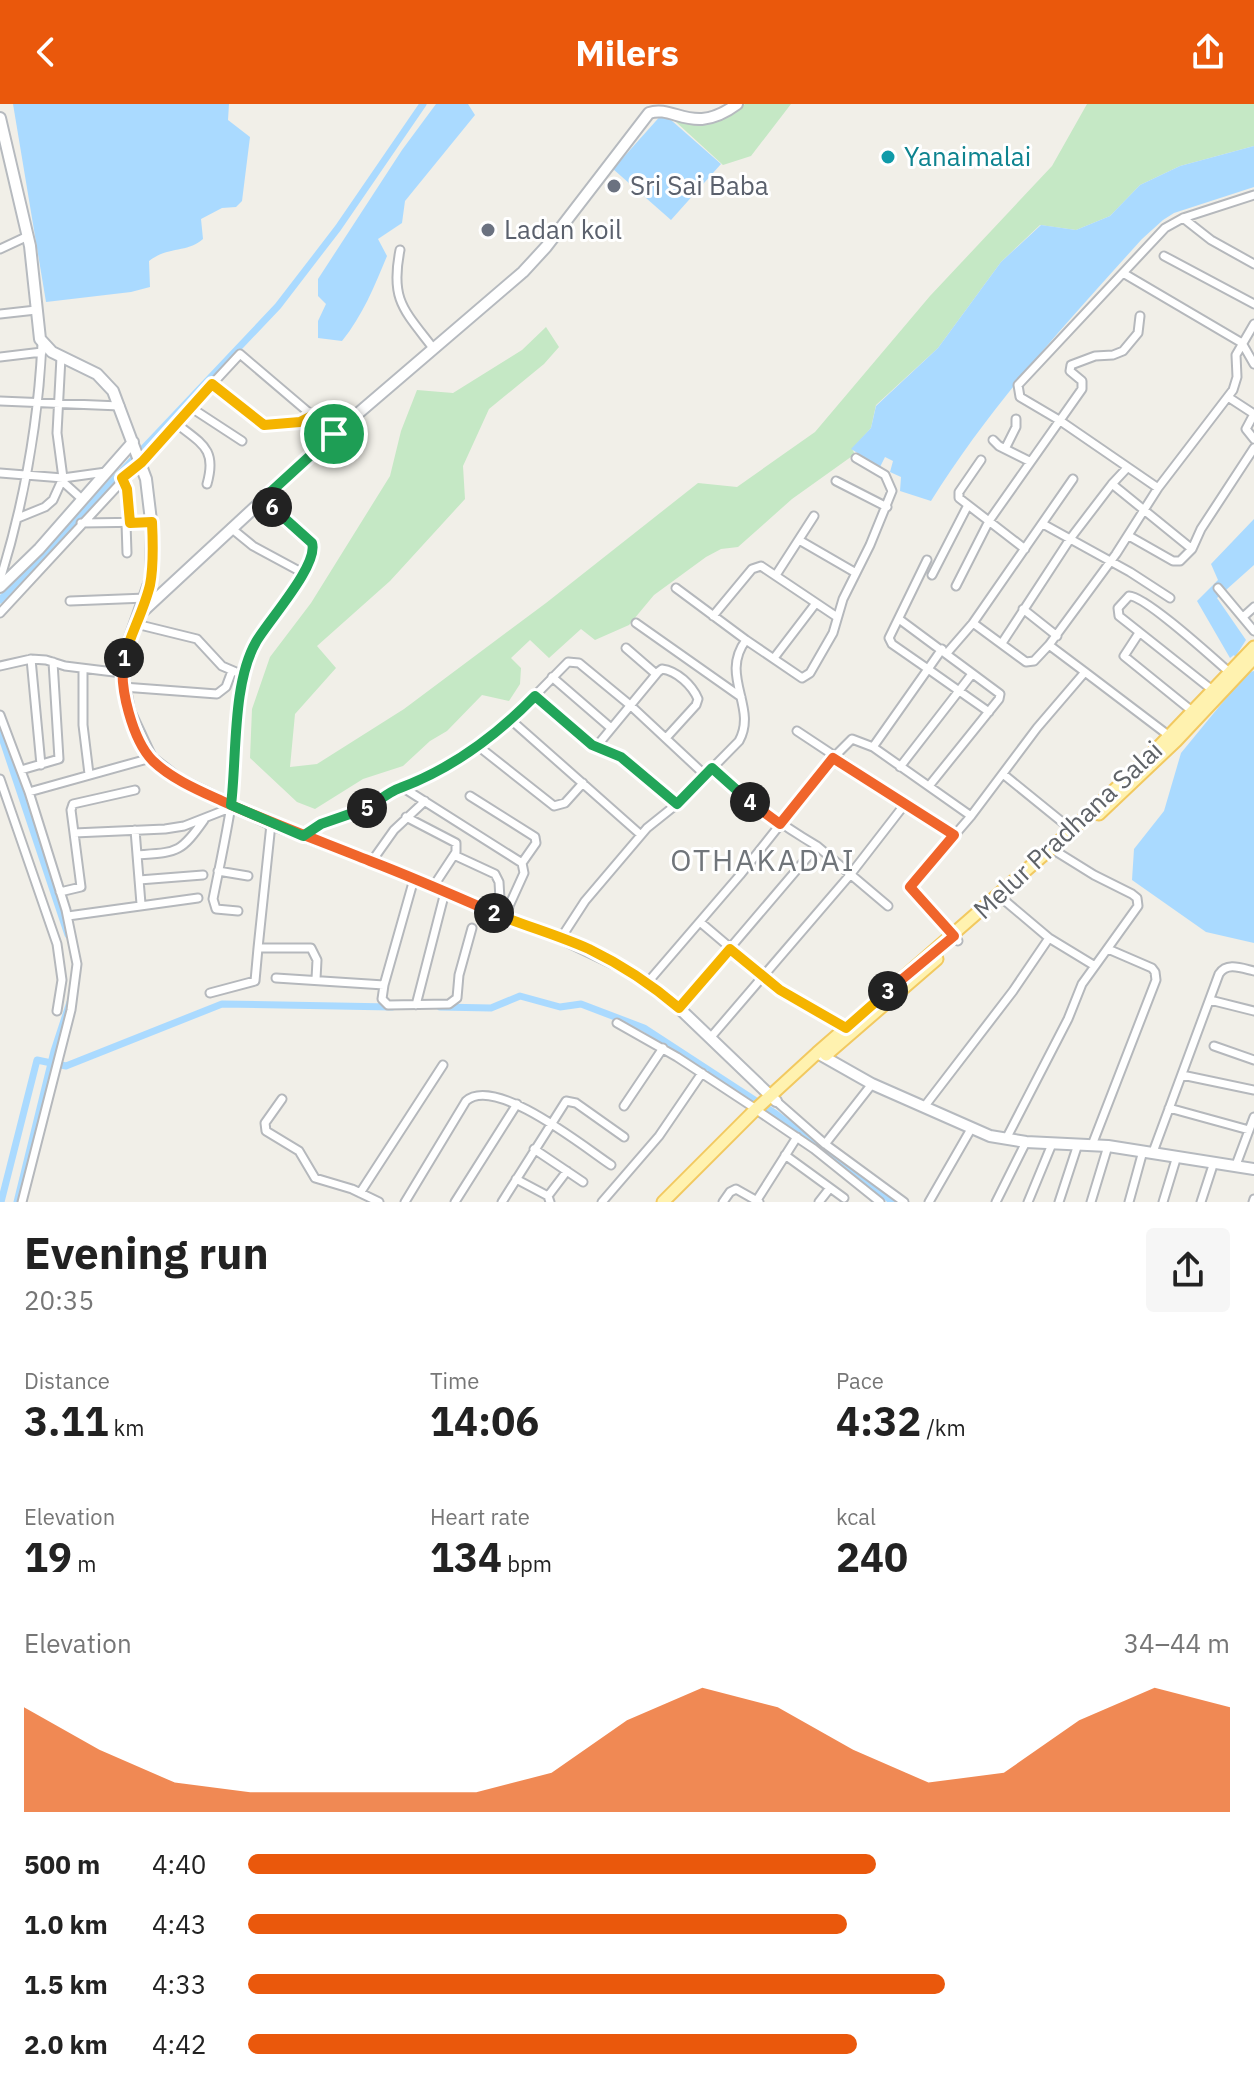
<!DOCTYPE html>
<meta charset="utf-8">
<style>
:root{--surface:#fff;--page:#f6f6f6;--text:#222;--muted:#767676;--accent:#ea580c}
body{margin:0;font-family:"IBM Plex Sans",sans-serif;background:var(--page);color:var(--text);height:100vh;display:flex;flex-direction:column;font-size:30px;white-space:nowrap}
*{box-sizing:border-box;margin:0}
p{font-size:26px;color:var(--muted)}
.icon{flex:none;width:44px;height:44px;fill:none;stroke:currentColor;stroke-width:2;stroke-linecap:round;stroke-linejoin:round}
.map{position:relative;height:1098px;overflow:hidden}
.sheet{display:flex;flex-direction:column;background:var(--surface);flex:1}
.sheet>*{flex:none}
.pin{position:absolute;display:grid;place-items:center;width:68px;height:68px;color:#fff;margin:-34px;border:4px solid #fff;border-radius:50%;box-shadow:0 2px 8px #0007}
.km{position:absolute;width:40px;height:40px;margin:-20px;border-radius:50%;background:#222;color:#fff;font-size:22px;line-height:40px;text-align:center}
.round{display:grid;place-items:center;flex:none;width:84px;height:84px;border-radius:8px;background:var(--page)}
.summary{display:flex;align-items:center;justify-content:space-between;height:136px;padding:0 24px}
h1{font-size:44px;font-weight:700;line-height:60px}
.stats{display:grid;grid-template-columns:repeat(3,1fr);gap:12px;height:136px;padding:8px 24px}
.stats div{display:grid;align-content:center}
.stats b{font-size:40px;font-weight:700}
.stats small{font-size:22px;font-weight:400}
.stats p{font-size:22px}
.chart{height:224px;padding:16px 24px}
.chart p{display:flex;justify-content:space-between}
.chart svg{width:100%;height:144px;margin-top:8px;fill:var(--accent);opacity:.7}
ul{padding:0 24px;list-style:none;font-size:26px}
li{display:grid;grid-template-columns:128px 96px 1fr;align-items:center;height:60px}
li i{height:20px;border-radius:10px;background:var(--accent)}
header{display:flex;justify-content:space-between;align-items:center;height:104px;padding:0 24px;background:var(--accent);color:#fff;font-size:36px;font-weight:700}
.map>svg:first-child{display:block}
</style>
<header><svg class="icon" aria-label="back" viewBox="0 0 24 24"><path d="M15 5l-7 7 7 7"/></svg>Milers<svg class="icon" aria-label="share" viewBox="0 0 24 24"><path d="M12 15V3M7 8l5-5 5 5M5 13v7h14v-7"/></svg></header>
<div class="map">
<svg width="1254" height="1098" viewBox="0 0 1254 1098">
<rect width="100%" height="100%" fill="#f1efe8"/>
<!-- green -->
<path fill="#c5e8c5" d="M745,0H791L751,52L723,61L665,8C701,21 713,25 745,0Z
M1087,0H1254V42L1180,62L1140,81L1110,112L1076,126L1040,121L1001,158L938,244L876,301L871,324L852,345L855,350L792,395L738,443L721,445L706,453L654,491L629,521L595,536L581,525L549,554L530,536L511,554L521,564L520,580L509,597L482,591L447,627L430,637L403,662L363,675L315,705L297,698L250,654L252,605L270,553L311,499L390,372L401,327L417,286L453,289L522,246L546,223L559,243L544,260L489,305L463,362L465,395L390,477L317,542L336,564L295,610L290,663L317,660L404,605L546,499L698,379L737,383L815,328L930,192L1052,62Z"/>
<!-- water -->
<path fill="#aadaff" d="M13,0H229L228,16L250,33L242,97L236,103L222,104L201,115L203,135C188,149 168,142 149,157L150,183L131,188L46,198Z
M436,0H468L475,11L405,97L402,119L378,135L387,152C374,183 363,211 342,237L318,234V217L326,200L318,192V175L402,46Z
M663,9L721,60L671,116L613,65Z
M1254,42V83L1174,109L1163,116L1142,135C1066,219 991,301 931,397L900,387L901,373L890,368L893,357L885,353L880,363L851,345L871,324L876,302L938,244L1001,158L1041,121L1076,126L1110,112L1140,81L1180,62Z
M1254,415V461L1217,494L1246,536L1237,550L1247,569L1254,567V839L1206,828L1132,776L1134,745L1164,707L1181,649L1245,571L1234,551L1230,554L1197,497L1218,476L1211,460Z"/>
<g fill="none" stroke-linecap="round" stroke-linejoin="round">
<!-- canal -->
<path stroke="#aadaff" stroke-width="7" d="M0,496L278,202L338,124L423,0
M0,628L68,831
M440,903L491,904L520,892L560,903L581,900L644,924L776,1010L893,1098
M1,1098L37,956L66,962L222,900L392,903
M17,1098L54,947L70,898"/>
<defs>
<path id="street" d="M1183,114L1211,136L1254,160
M0,145L28,132
M400,146C390,196 404,206 433,244
M1164,152L1254,200
M1123,169L1242,239L1254,260
M0,210L36,206
M0,253L42,248
M212,280L264,321L300,318L312,312
M1228,293L1254,310
M0,297L120,302
M190,303L242,337
M1254,310L1246,325L1254,335
M177,320C202,340 217,345 207,380
M993,336L999,342L1029,357
M1005,345L1016,323V315
M981,356L959,388V394L1025,445
M1127,364L1112,380L1192,445
M0,369L63,374L106,368
M122,374L127,385L130,419
M62,377L83,396
M836,377L887,403
M1158,384L1059,316L1020,293L1018,281L1165,124L1183,114L1254,91
M18,414L45,403L53,396L63,374L57,329L61,253
M81,419L152,418
M126,419L127,449
M1043,420L1130,468L1170,494
M231,424L253,442L303,469
M1129,432L1173,457H1180L1192,445L1201,425L1254,344
M799,436L856,469
M776,471L814,412
M932,471L968,401
M0,476C24,399 38,321 42,240
M956,482L989,417L1082,285V277L1070,267L1071,261L1095,252L1113,251L1123,247L1138,229L1140,212
M1218,484L1254,527
M70,497L146,494
M1023,505L1057,532
M0,509L240,250L334,330
M713,512L752,465L761,462L837,513
M1243,513L1254,503
M899,515L1000,590L999,595L929,682
M636,519L741,593
M973,519L1073,375
M136,520L197,535L222,562L243,571
M1139,529L1124,552L1192,607
M746,536L802,574L810,569L833,529L843,495L870,441L892,387L885,371L856,354
M1002,539L1070,435L1112,380
M1049,541L1116,450L1158,384L1233,286L1237,273L1236,251L1254,220
M626,544L656,570
M942,545L928,565L989,608
M947,549L973,519L1026,558L1034,557L1049,541L1085,568
M774,554L816,499
M31,555L41,661
M0,562L31,555L46,556L65,562L122,569
M83,565V621L89,670
M552,573L611,624
M123,583L217,590L226,583L232,567
M1211,585L1119,512L1118,504L1129,492C1144,491 1213,554 1229,568
M535,592L596,643L658,568L662,565C677,567 692,581 698,595L696,601L666,634
M0,611L29,688L66,806L77,860L71,906L22,1098
M797,627L954,731
M478,642L511,616
M596,643L621,653L677,700
M873,643L928,565L892,540L889,534L927,456
M900,663L972,570
M21,666L59,655L53,558
M1003,670L1072,726
M0,675L57,840L62,876L57,907
M402,683L522,759L524,769L504,813
M29,688L151,654
M470,692L535,733L536,739L522,759
M971,712L1037,624L1085,568L1172,634
M406,713L456,739V748L433,783
M135,726L141,800
M74,729L71,706L73,700L135,686
M641,731L511,616L568,558L579,559L630,601L705,671
M303,732L321,720L364,706L398,685L415,680L478,642L554,702L565,699L583,679
M817,742L888,802
M137,751C177,748 180,750 204,716
M454,751L495,770L499,778L500,795L509,803
M372,757L394,726L425,697
M218,767L248,772
M139,776L203,771
M60,788L81,783L74,729L165,725L184,722L230,704
M1004,796L1049,834
M238,807L216,805L213,795C221,755 230,715 235,675C239,634 233,587 251,549C262,525 318,460 312,439L263,395
M68,812L198,794
M700,818L780,886L846,924
M561,834L585,797L647,724L677,700L739,637C758,603 719,572 746,536L676,484
M258,844L271,720
M276,874L384,881L382,895L388,901L449,900L457,894L459,871L472,824
M648,878L740,771L833,654L852,635L873,643L971,712L910,783L958,837
M384,881L414,775
M210,889L255,877L258,844H311L317,856L316,875
M1210,896L1254,907
M416,901L445,788
M679,904L817,742C778,719 745,694 712,664
M617,919L677,953L756,1005
M711,933L850,771L905,700
M1214,942L1254,956
M1182,971L1254,986
M872,980L825,1040L904,1098
M282,995L265,1019L266,1027L299,1047L315,1074L352,1085L379,1098
M776,997L825,1040
M624,1002L663,944
M924,1003L1013,887L1049,834L1095,862L1138,802L1137,794L1132,790L1094,771L1057,748
M1169,1004L1249,1026
M761,1009L814,1045L880,1098
M1006,1035L1068,915L1082,880L1095,862
M1092,1041L1156,876L1155,868L1152,864L1108,845
M534,1045L583,1078
M1153,1048L1219,870C1227,858 1241,864 1254,867
M785,1051L844,1094
M1236,1061L1254,1013
M516,1075L548,1092L550,1098
M360,1089L443,961
M548,1092L567,1067
M757,1096L797,1033
M405,1098L466,997C495,971 584,1043 611,1061
M455,1098L517,1000
M502,1098L566,997L576,999L624,1033
M602,1098L659,1032L702,969
M723,1098L730,1088L736,1085L759,1098
M819,1098L830,1084
M929,1098L971,1025
M996,1098L1026,1038
M1028,1098L1052,1040
M1059,1098L1078,1040
M1091,1098L1108,1042
M1129,1098L1143,1047
M1163,1098L1177,1052
M1201,1098L1214,1058
M1253,1098L1254,1095"/>
<path id="secondary" d="M0,14L30,142L40,235L52,248L97,270L113,287L146,375L152,425L151,474L126,545L122,569L129,607L151,654L178,675L271,720L372,757L504,813L561,834L628,866L679,904L776,997
M0,483L39,445L133,338
M143,507L334,330L523,168L546,143L649,9C674,0 693,33 737,0
M819,950L872,980L990,1032L1026,1038L1108,1042L1254,1065"/>
<path id="primary" d="M1099,710L1176,637L1254,554
M826,951L937,855
M663,1098L756,1005L817,949L1072,726L1146,656L1254,543"/>
</defs>
<!-- street casing -->
<use href="#street" stroke="#b5b8bc" stroke-width="11"/>
<!-- secondary casing -->
<use href="#secondary" stroke="#b6babf" stroke-width="14"/>
<!-- primary casing -->
<use href="#primary" stroke="#f2c960" stroke-width="15"/>
<!-- street -->
<use href="#street" stroke="#fff" stroke-width="7"/>
<!-- secondary -->
<use href="#secondary" stroke="#fff" stroke-width="10"/>
<!-- primary -->
<use href="#primary" stroke="#fff2af" stroke-width="11"/>
</g>
<g fill="none" stroke-linecap="round" stroke-linejoin="round">
<defs>
<path id="split-1" d="M124,554C131,529 144,506 150,481C154,461 153,438 152,418L130,419L127,385L122,374L142,358L212,280L264,321L300,318L312,312L334,330"/>
<path id="split-2" d="M124,554C118,582 133,637 153,657C172,675 198,686 222,697C271,719 320,737 370,757C412,773 453,791 494,809"/>
<path id="split-3" d="M494,809C525,822 558,831 589,845C622,861 651,880 679,904L730,845L780,886L846,924L888,887"/>
<path id="split-4" d="M750,698L780,720L833,654L954,731L910,783L954,832L888,887"/>
<path id="split-5" d="M367,704C378,698 388,688 400,684C451,665 497,631 535,592L592,641L621,653L677,700L712,664L750,698"/>
<path id="split-6" d="M272,403L312,439C319,461 268,517 256,538C232,580 237,653 231,701L303,732L321,720L367,704"/>
<path id="split-7" d="M272,403L263,395L334,330"/>
</defs>
<!-- split-1 casing -->
<use href="#split-1" stroke="#fff" stroke-width="16"/>
<!-- split-2 casing -->
<use href="#split-2" stroke="#fff" stroke-width="16"/>
<!-- split-3 casing -->
<use href="#split-3" stroke="#fff" stroke-width="16"/>
<!-- split-4 casing -->
<use href="#split-4" stroke="#fff" stroke-width="16"/>
<!-- split-5 casing -->
<use href="#split-5" stroke="#fff" stroke-width="16"/>
<!-- split-6 casing -->
<use href="#split-6" stroke="#fff" stroke-width="16"/>
<!-- split-7 casing -->
<use href="#split-7" stroke="#fff" stroke-width="16"/>
<!-- split-1 -->
<use href="#split-1" stroke="#f5b400" stroke-width="10"/>
<!-- split-2 -->
<use href="#split-2" stroke="#f0652b" stroke-width="10"/>
<!-- split-3 -->
<use href="#split-3" stroke="#f5b400" stroke-width="10"/>
<!-- split-4 -->
<use href="#split-4" stroke="#f0652b" stroke-width="10"/>
<!-- split-5 -->
<use href="#split-5" stroke="#22a559" stroke-width="10"/>
<!-- split-6 -->
<use href="#split-6" stroke="#22a559" stroke-width="10"/>
<!-- split-7 -->
<use href="#split-7" stroke="#22a559" stroke-width="10"/>
</g>
<!-- markers -->
<circle fill="#0f9aa8" stroke="#fff" stroke-width="3" cx="888" cy="53" r="8"/>
<g fill="#6b7280" stroke="#fff" stroke-width="3">
<circle cx="614" cy="82" r="8"/>
<circle cx="488" cy="126" r="8"/>
</g>
<g text-anchor="middle" stroke-width="6" stroke-linejoin="round" paint-order="stroke">
<!-- culture labels -->
<g font-size="26" fill="#0d838f" stroke="#fff" text-anchor="start">
<text x="904" y="62">Yanaimalai</text>
</g>
<!-- worship labels -->
<g font-size="26" fill="#5b616d" stroke="#fff" text-anchor="start">
<text x="630" y="91">Sri Sai Baba</text>
<text x="504" y="135">Ladan koil</text>
</g>
<!-- street labels -->
<g font-size="26" fill="#5f6368" stroke="#fff">
<text transform="translate(1068 726) rotate(-43)" y="9">Melur Pradhana Salai</text>
</g>
<!-- quarter labels -->
<g font-size="30" letter-spacing="2" fill="#70757a" stroke="#fff">
<text x="763" y="767">OTHAKADAI</text>
</g>
</g>
</svg>
<div class="pin" style="left:334px;top:330px;background:#1e9e55"><svg class="icon" aria-label="arrive" viewBox="0 0 24 24"><path d="M6 21V4h12l-3 4 3 4H6"/></svg></div>
<b class="km" style="left:124px;top:554px">1</b>
<b class="km" style="left:494px;top:809px">2</b>
<b class="km" style="left:888px;top:887px">3</b>
<b class="km" style="left:750px;top:698px">4</b>
<b class="km" style="left:367px;top:704px">5</b>
<b class="km" style="left:272px;top:403px">6</b>
</div>
<section class="sheet">
<div class="summary"><div><h1>Evening run</h1><p>20:35</p></div><a class="round"><svg class="icon" aria-label="share" viewBox="0 0 24 24"><path d="M12 15V3M7 8l5-5 5 5M5 13v7h14v-7"/></svg></a></div>
<div class="stats">
<div><p>Distance</p><b>3.11<small> km</small></b></div>
<div><p>Time</p><b>14:06</b></div>
<div><p>Pace</p><b>4:32<small> /km</small></b></div>
</div>
<div class="stats">
<div><p>Elevation</p><b>19<small> m</small></b></div>
<div><p>Heart rate</p><b>134<small> bpm</small></b></div>
<div><p>kcal</p><b>240</b></div>
</div>
<div class="chart"><p><span>Elevation</span>34–44 m</p>
<svg viewBox="0 0 160 44" preserveAspectRatio="none"><path d="M0 44V12L10 25L20 35L30 38L40 38L50 38L60 38L70 32L80 16L90 6L100 12L110 25L120 35L130 32L140 16L150 6L160 12V44z"/></svg>
</div>
<ul>
<li><b>500 m</b>4:40<i style="width:64%"></i></li>
<li><b>1.0 km</b>4:43<i style="width:61%"></i></li>
<li><b>1.5 km</b>4:33<i style="width:71%"></i></li>
<li><b>2.0 km</b>4:42<i style="width:62%"></i></li>
</ul>
</section>
